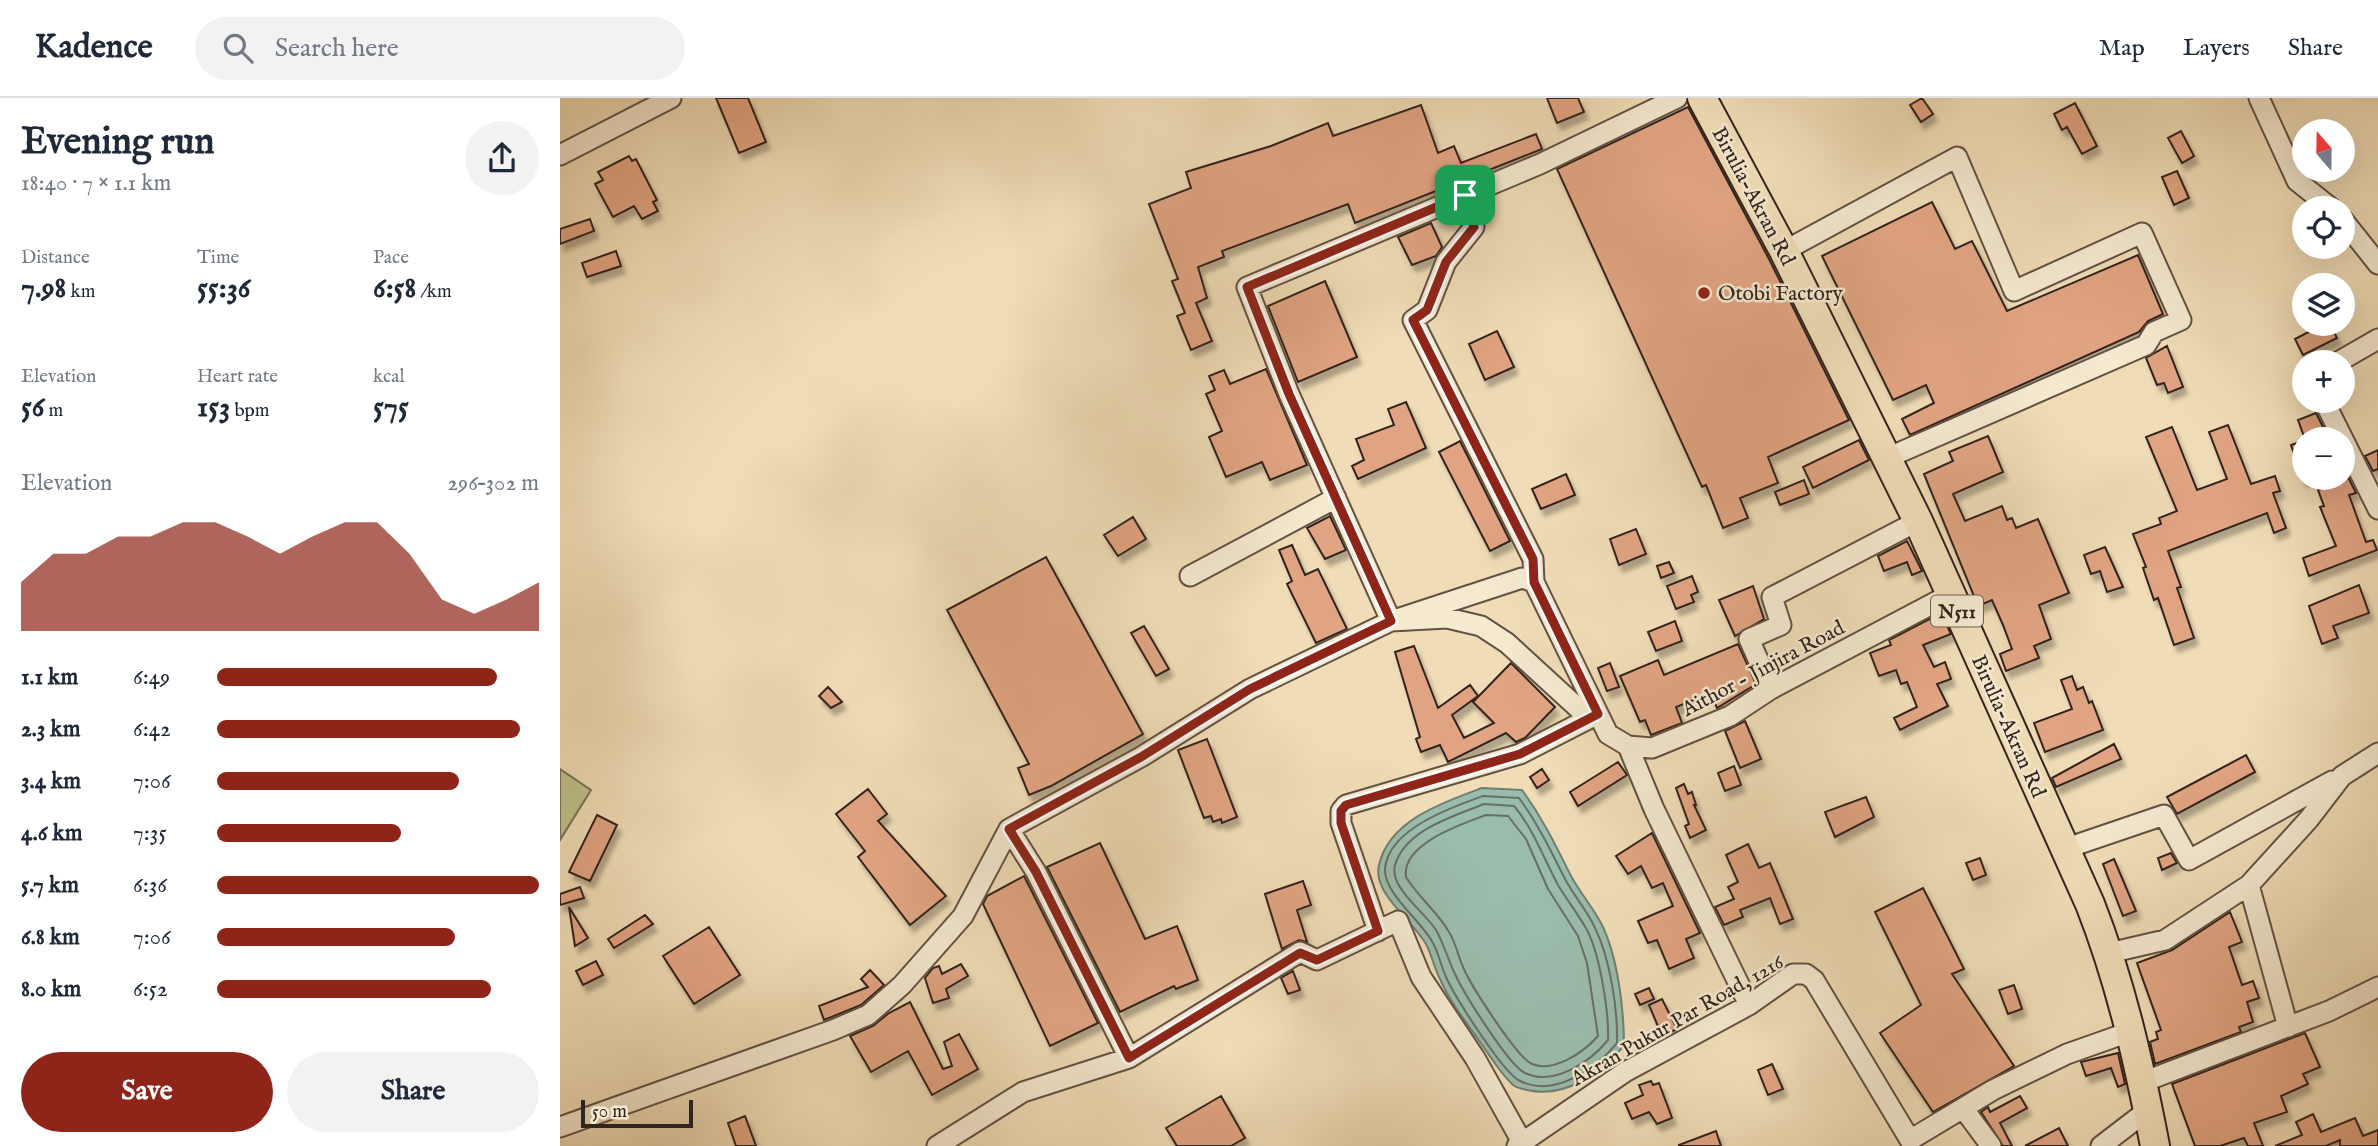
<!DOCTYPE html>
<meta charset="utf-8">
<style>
:root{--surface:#fff;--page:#f2f2f3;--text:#1f2937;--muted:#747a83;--line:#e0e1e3;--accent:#8f2418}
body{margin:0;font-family:"IM FELL English",serif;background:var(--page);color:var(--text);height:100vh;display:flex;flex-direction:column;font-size:26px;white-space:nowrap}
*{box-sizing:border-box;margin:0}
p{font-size:23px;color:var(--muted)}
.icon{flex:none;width:38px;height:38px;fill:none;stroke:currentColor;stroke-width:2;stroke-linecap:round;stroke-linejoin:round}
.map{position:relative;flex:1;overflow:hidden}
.details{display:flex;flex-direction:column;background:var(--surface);width:560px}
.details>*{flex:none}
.needle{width:46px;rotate:340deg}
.tools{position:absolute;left:1732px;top:21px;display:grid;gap:14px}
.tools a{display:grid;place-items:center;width:63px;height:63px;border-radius:50%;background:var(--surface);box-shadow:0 7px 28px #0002;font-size:35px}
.scale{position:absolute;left:21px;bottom:18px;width:112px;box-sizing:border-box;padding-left:7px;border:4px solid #32241e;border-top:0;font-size:19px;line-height:24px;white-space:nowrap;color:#32241e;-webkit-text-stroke:5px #f5e9d0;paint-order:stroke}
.pin{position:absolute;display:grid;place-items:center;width:60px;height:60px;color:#fff;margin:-30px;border-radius:14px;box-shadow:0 4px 10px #0006}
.round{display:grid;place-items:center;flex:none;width:74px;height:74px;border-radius:37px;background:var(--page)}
.overview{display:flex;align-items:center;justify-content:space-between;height:119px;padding:0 21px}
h1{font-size:38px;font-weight:700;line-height:52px}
.stats{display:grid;grid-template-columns:repeat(3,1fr);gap:10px;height:119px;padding:7px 21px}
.stats div{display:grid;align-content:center}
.stats b{font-size:30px;font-weight:700}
.stats small{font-size:19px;font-weight:400}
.stats p{font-size:19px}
.chart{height:196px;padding:14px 21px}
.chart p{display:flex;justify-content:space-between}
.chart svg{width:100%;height:126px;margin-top:7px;fill:var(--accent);opacity:.7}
.cta{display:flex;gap:14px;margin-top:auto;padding:14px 21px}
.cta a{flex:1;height:80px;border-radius:42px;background:var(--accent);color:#fff;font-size:28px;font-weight:700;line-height:80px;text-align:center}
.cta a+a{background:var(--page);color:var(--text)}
ul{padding:0 21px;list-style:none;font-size:23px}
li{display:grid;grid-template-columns:112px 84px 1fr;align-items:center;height:52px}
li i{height:18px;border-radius:9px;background:var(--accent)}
header{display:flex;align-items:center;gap:42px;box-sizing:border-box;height:98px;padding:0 35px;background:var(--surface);border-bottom:2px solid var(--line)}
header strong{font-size:33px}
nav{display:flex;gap:38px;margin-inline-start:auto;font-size:24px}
.search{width:490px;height:63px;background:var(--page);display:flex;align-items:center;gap:18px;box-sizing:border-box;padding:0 24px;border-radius:38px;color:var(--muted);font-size:26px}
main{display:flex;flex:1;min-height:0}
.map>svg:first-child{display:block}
</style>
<header>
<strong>Kadence</strong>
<div class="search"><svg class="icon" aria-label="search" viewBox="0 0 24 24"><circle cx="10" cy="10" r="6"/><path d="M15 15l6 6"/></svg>Search here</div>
<nav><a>Map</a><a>Layers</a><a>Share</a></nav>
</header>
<main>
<section class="details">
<div class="overview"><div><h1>Evening run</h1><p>18:40 · 7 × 1.1 km</p></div><a class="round"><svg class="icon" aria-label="share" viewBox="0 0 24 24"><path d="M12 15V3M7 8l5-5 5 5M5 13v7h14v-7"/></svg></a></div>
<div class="stats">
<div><p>Distance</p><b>7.98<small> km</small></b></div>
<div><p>Time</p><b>55:36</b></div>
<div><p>Pace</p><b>6:58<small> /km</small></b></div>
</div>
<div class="stats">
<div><p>Elevation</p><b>56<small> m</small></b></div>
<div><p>Heart rate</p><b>153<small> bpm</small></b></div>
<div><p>kcal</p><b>575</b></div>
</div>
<div class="chart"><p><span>Elevation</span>296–302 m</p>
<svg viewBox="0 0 160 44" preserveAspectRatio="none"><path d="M0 44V27L10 17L20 17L30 11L40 11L50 6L60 6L70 11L80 17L90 11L100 6L110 6L120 17L130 33L140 38L150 33L160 27V44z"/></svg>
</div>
<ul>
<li><b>1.1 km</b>6:49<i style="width:87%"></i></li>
<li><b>2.3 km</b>6:42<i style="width:94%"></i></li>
<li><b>3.4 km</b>7:06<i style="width:75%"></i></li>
<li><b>4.6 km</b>7:35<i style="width:57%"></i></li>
<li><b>5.7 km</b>6:36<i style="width:100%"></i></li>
<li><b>6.8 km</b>7:06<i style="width:74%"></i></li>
<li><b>8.0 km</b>6:52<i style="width:85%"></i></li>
</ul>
<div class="cta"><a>Save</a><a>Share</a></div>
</section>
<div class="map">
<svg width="1818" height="1048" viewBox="0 0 1818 1048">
<defs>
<filter id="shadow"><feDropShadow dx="4" dy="7" stdDeviation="2" flood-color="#0004"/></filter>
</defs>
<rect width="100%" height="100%" fill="#f0ddb7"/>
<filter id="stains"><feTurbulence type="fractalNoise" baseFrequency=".00286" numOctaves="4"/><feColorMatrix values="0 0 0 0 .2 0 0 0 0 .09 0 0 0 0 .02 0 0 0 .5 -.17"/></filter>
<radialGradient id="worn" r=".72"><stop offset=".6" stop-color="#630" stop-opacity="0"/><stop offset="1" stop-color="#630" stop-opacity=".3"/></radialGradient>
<!-- green -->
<path fill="#bec08b" stroke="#787254" stroke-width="2" d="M0,671L31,692L0,742Z"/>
<!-- water -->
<path fill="#9abcac" stroke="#707f73" stroke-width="2" d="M922,690L962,692C983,721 994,744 1010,776C1019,794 1033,809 1042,827C1058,860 1064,912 1064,948C1039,975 1006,1001 967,992C962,991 957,990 953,987C940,975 930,958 920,944C906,924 890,904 880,881C874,870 872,857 866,846C853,823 812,795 819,767C829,722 884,704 922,690Z"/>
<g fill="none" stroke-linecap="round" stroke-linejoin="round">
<!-- shore -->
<path stroke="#667065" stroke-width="2" d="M923,698L959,700C978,726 990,751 1004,779C1013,797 1027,812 1035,830C1050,860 1058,912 1057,945C1036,971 994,1000 960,983C943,975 895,899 886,879C881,868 879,856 873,845C861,822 824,796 825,771C828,731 892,709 923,698Z
M924,706L954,708C974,732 983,759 998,787C1007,802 1018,816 1027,832C1040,857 1049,914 1048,942C1031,963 994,989 965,975C949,968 903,894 895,876C888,862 884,846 876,832C865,814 829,790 835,767C845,732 894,718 924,706Z
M926,717L948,718L966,741L988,791L1018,838L1027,865L1038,938C1024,954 994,975 972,966C957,960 910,886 903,869C898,858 896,845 889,834C877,813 858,799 846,779C841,746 902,726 926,717Z"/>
</g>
<!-- building -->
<path fill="#e1a482" stroke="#32241e" stroke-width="2" filter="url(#shadow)" d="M156,0H188L206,44L179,55Z
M987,0H1018L1024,14L997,25Z
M1362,0L1373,16L1361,24L1350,7Z
M1515,5L1537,48L1522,56L1507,29L1502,32L1494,16Z
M861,7L878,55L894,48L901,65L976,36L982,51L795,125L788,106L662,153L664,159L638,169L647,200L636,205L652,243L631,252L617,218L625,215L612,183L618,181L589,106L631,90L626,74L711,48L768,25L773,38Z
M1128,9L1209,161L1289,322L1208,359L1218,385L1180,400L1188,420L1163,430L1146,387L1142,389L997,71Z
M1621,33L1634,58L1622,65L1608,40Z
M69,58L72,63L76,61L97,102L93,104L98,113L82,121L74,108L53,119L35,86L43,82L38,74Z
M1617,73L1629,100L1614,107L1602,79Z
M1372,104L1395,151L1412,143L1447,213L1578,157L1603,216L1588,223L1579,234L1350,337L1342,321L1374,305L1366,287L1333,302L1262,158Z
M30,121L34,133L0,146V131Z
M871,125L882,149L876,158L852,167L838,139Z
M56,153L61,168L27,179L22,165Z
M765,183L797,259L738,284L708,208Z
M1764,226H1770L1777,240L1743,257L1735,241Z
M937,233L954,269L925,282L909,246Z
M1607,248L1623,289L1608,295L1604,285L1597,287L1586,260Z
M706,271L747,367L710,382L702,364L666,379L649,339L662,333L646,296L655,292L649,278L664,272L670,286Z
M846,304L866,350L798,381L792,368L804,362L796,341L834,327L828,311Z
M1756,315L1769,341H1745L1738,322Z
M1668,327L1691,386L1715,378L1720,393L1713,395L1726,430L1714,435L1707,415L1608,453L1621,489L1617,490L1634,540L1614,547L1598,500L1594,502L1583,470L1586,469L1573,436L1601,426L1599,420L1617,413L1586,339L1612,329L1637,392L1667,381L1649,334Z
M1428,338L1443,374L1393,396L1405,423L1442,408L1447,422L1452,420L1456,430L1478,421L1509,495L1479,507L1491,541L1474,548L1479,560L1446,573L1440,556L1452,551L1443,527L1432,502L1418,508L1364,376L1393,363L1389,354Z
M1299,342L1309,362L1253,390L1243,369Z
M1745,342V381L1743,382L1731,347Z
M900,343L950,443L930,453L879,354Z
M1818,352V371L1813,373L1805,358Z
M1783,369L1796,395L1789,397L1806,444L1813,442L1817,452L1749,478L1743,460L1776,448L1760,409L1764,408L1758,392L1779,385L1777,380H1783Z
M1006,376L1015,397L981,411L972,391Z
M1244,382L1249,396L1220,407L1215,394Z
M770,418L786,452L765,461L747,430Z
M573,419L586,441L558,458L544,437Z
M1076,431L1086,456L1059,467L1050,441Z
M1347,443L1362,473L1352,477L1347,464L1324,473L1318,458Z
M732,447L745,477L758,471L787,531L756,545L727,486L732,483L719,452Z
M1545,449L1563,489L1547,494L1540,473L1531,476L1524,457Z
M486,459L583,636L491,688L469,697L458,670L469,666L387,512Z
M1109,464L1114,475L1101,480L1097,468Z
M1132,478L1138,494L1131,497L1134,504L1116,511L1107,488Z
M1799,487L1809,515L1773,528L1778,540L1762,546L1749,508Z
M1193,488L1204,521L1175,538L1159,502Z
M1381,515L1391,536L1363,547L1374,569L1385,564L1391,581L1377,586L1388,608L1340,632L1334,620L1357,609L1347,584L1341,586L1336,572L1319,578L1310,555L1331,547L1329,542Z
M1115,523L1122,543L1096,553L1088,534Z
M584,528L609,571L596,578L571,535Z
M1178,546L1196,586L1157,610L1151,595L1116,609L1122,625L1091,637L1085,622L1080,624L1060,578L1098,562L1104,577Z
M854,548L878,610L910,587L918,598L892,617L904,640L934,625L913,604L951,565L995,609L965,640L956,644L946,635L888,664L880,647L861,654L856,641L860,639L835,554Z
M1050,565L1059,589L1047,593L1038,570Z
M1512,578L1517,592L1523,589L1529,605L1532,603L1543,632L1485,654L1474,625L1512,611L1501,582Z
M268,589L282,604L271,610L259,598Z
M1185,623L1201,661L1180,670L1165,633Z
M647,641L677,719L662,725L661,721L653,724L651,718L644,720L618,652Z
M1554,646L1561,661L1496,689L1492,680Z
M1686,657L1695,674L1617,716L1607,699Z
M1058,664L1067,677L1018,708L1010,694Z
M1174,668L1181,687L1165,693L1158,675Z
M982,671L989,682L977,690L970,679Z
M1124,686L1128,696L1132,694L1136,707H1134L1146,732L1130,740L1125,728L1129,726L1116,690Z
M308,691L327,716L318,723L386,798L350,827L298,759L305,753L276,716Z
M1306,699L1314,719L1275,739L1265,714Z
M37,717L57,727L30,783L9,774Z
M1092,735L1140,835L1126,841L1134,860L1109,871L1097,842L1088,845L1078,823L1113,808L1103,785L1092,790L1081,768L1068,776L1056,758Z
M540,745L585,841L617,828L638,882L616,891L614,888L560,914L487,769Z
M1188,746L1199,770L1210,765L1233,821L1220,826L1210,800L1180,812L1183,819L1164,827L1155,809L1174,801L1168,789L1178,784L1166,757Z
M1611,755L1617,765L1602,772L1598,760Z
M1420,760L1426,777L1413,782L1406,765Z
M1554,761L1576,813L1563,818L1543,766Z
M464,778L538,925L490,948L423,806L427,798Z
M743,783L751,807L737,812L747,844L739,842L722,851L705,796Z
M20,789L24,800L0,807V796Z
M1363,790L1404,871L1392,876L1454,968L1373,1014L1320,935L1361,907L1315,814Z
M9,809L28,840L15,848Z
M1670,814L1682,844L1669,849L1682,887L1693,883L1699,900L1687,904L1693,924L1679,929L1681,934L1595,966L1590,944L1598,941L1596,934L1601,932L1577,865L1612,852Z
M85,817L93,826L54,850L48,841Z
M149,829L180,877L134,906L103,858Z
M36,863L43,877L23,887L16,873Z
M401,866L408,878L386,891L389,900L373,905L365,880L373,870L379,868L382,876Z
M310,872L324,887L301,907L264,922L259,908L308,889L301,881Z
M733,873L740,892L728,896L721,880Z
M1454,887L1462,911L1448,916L1439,892Z
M1089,890L1094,901L1080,907L1075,896Z
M1102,901L1117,931L1102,938L1089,907Z
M350,904L383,971L392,968L384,944L399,936L418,971L372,997L348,953L311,974L290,938L313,928L329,915Z
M1745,935L1760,969L1743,976L1748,986L1721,998L1727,1014L1694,1025L1703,1048H1688L1684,1040L1660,1048H1635L1612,986Z
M1558,955L1565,986L1558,989L1551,970L1526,978L1521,964Z
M1212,966L1223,991L1208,997L1198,972Z
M1091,983L1093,987L1099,985L1112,1020L1097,1026L1089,1014L1072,1021L1065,1005L1083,997L1079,987Z
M661,998L685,1040L671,1048H617L606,1030Z
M1460,998L1467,1010L1440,1025L1452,1048H1443L1421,1014L1428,1009L1430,1014Z
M1753,1016L1761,1034L1795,1020L1803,1038L1818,1032V1048H1780V1042L1766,1048H1715L1742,1037L1736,1024Z
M185,1018L196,1048H176L168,1025Z
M1499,1030L1508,1048H1465Z
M1156,1033L1161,1048H1119V1047Z"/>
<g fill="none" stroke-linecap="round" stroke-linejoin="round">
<defs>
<path id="minor" d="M1699,0L1737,83L1771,110
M0,57L111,0
M905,97L914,129L886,164L867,212L853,222L973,461L974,484
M1783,122L1818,166
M1224,153L1397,59L1454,193L1582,135L1621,222L1594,234L1586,247L1327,360
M1778,264L1818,241
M1764,303L1818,411
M630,478L776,400
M1211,591L1189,541L1221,527L1212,499L1358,423
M1038,616L1019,611L947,545L921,528L887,520L831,523L729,296L687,189L980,66L1117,0
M1068,648L1094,711L1189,907
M449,731L476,774L569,960L740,854L757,862L838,823L861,879L915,960L962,1044
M1504,751L1604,717L1629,762L1772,683
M1689,787L1728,929
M818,833L781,725V713L786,707L960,656L1038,616
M1549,855L1605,842L1689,787L1749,721L1782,678L1818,655
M1583,984L1769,913L1818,889
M1403,1010L1431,1048
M0,1029L273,932L308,917L342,887L403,818L449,731L581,659L690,591L831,523L953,483L962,480L974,484L1048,636L1068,648L1092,650L1170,618L1211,591L1389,497
M377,1048L463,994L569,960
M957,1048L1065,974L1189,907L1233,876H1246L1254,882L1350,1042L1433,992L1507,956L1572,933
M1541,1048L1588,1012"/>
<path id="highway" d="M1142,0L1224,153L1358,423L1530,806C1561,885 1579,965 1595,1048"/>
</defs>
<!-- minor casing -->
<use href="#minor" stroke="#625244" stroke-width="23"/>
<!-- highway casing -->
<use href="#highway" stroke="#32241e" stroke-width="32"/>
<!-- minor -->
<use href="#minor" stroke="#f5e9d0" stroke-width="19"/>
<!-- highway -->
<use href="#highway" stroke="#f0ddb7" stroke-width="28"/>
</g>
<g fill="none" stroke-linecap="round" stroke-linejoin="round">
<defs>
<path id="route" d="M905,97L914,129L886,164L867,212L853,222L973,461L974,484L1038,616L960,656L786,707L781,713V725L818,833L757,862L740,855L569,960L476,774L449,731L581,659L690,591L831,523L729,296L687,189Z"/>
</defs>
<!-- route casing -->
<use href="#route" stroke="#fff" stroke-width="14"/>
<!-- route -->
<use href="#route" stroke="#8f2418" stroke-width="9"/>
</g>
<!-- markers -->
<circle fill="#8f2418" stroke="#f5e9d0" stroke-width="2.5" cx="1144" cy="195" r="7"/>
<g text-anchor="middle" stroke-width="5" stroke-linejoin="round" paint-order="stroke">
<!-- shield labels -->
<rect fill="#f5e9d0" stroke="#6c5f53" stroke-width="2" x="1371" y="497.5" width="52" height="31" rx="5"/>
<g font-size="19" font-weight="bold" fill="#32241e">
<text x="1397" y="520">N511</text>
</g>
<!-- street labels -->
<g font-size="21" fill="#32241e" stroke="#f5e9d0">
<text transform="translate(1194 98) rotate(62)" y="7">Birulia-Akran Rd</text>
<text transform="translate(1203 570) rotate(-28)" y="7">Aithor - Jinjira Road</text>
<text transform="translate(1449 628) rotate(66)" y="7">Birulia-Akran Rd</text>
<text transform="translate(1117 922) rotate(-30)" y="7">Akran Pukur Par Road, 1216</text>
</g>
<!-- poi labels -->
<g font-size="21" fill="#32241e" stroke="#f5e9d0" text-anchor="start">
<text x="1158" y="202">Otobi Factory</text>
</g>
</g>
<rect width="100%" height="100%" filter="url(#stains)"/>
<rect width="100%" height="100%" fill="url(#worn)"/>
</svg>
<div class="tools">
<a><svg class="needle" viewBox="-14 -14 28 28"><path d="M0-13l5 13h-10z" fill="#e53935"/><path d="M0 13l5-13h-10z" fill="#747a83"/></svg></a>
<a><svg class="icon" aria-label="locate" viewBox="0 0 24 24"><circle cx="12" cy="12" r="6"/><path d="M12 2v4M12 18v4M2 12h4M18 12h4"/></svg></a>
<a><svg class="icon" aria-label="layers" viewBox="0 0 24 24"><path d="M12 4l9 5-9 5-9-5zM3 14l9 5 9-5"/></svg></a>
<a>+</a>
<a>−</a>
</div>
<div class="scale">50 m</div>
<div class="pin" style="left:905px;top:97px;background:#1e9e55"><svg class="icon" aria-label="arrive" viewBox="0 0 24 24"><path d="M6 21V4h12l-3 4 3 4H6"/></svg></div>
</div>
</main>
